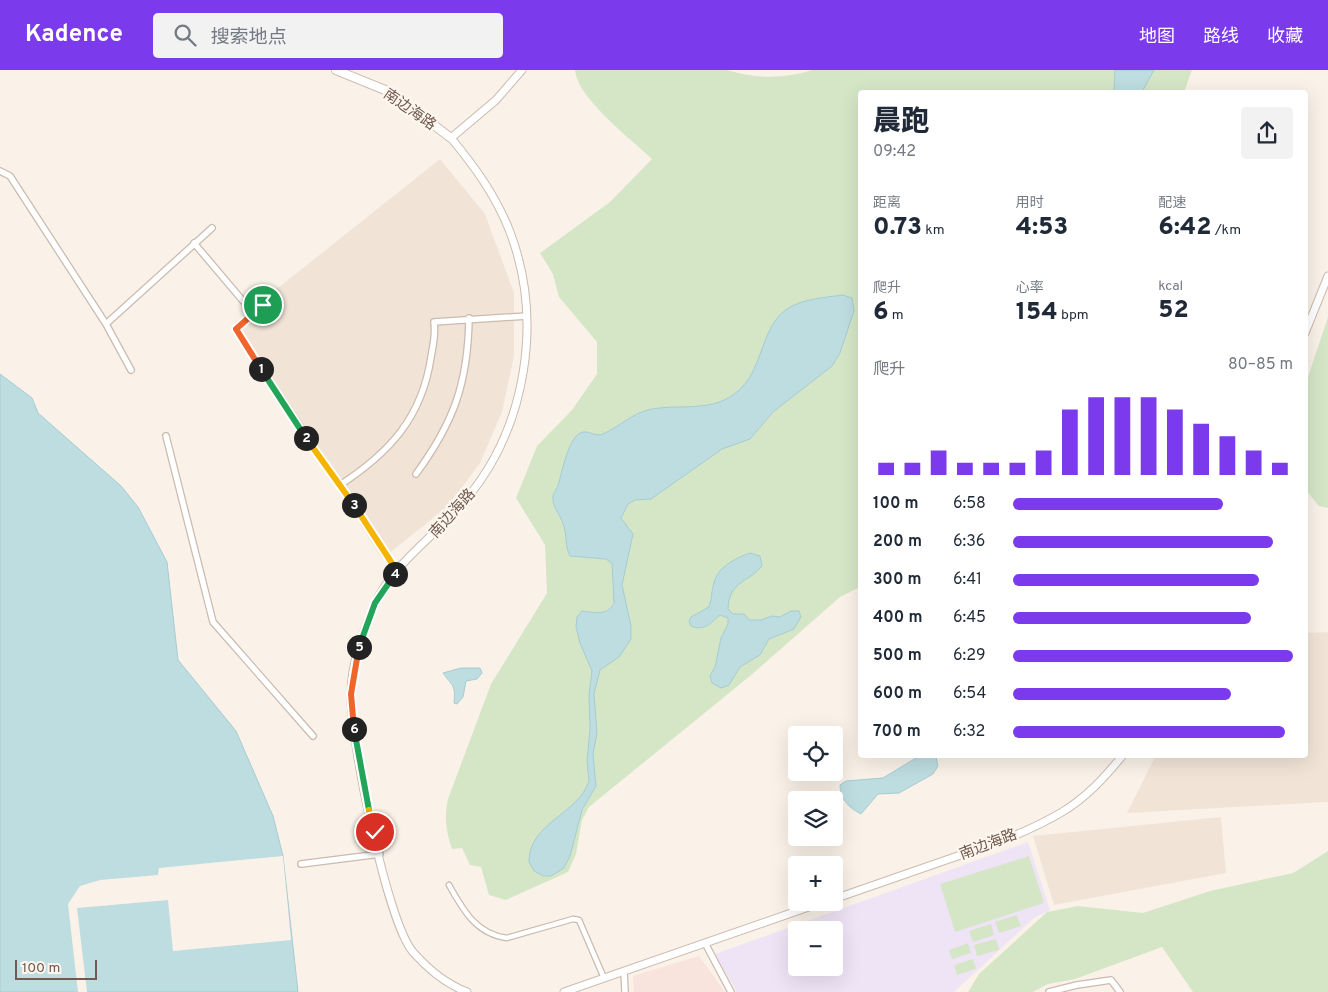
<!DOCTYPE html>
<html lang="zh">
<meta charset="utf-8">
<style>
:root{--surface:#fff;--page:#f2f2f3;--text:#1f2937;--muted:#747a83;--accent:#7c3aed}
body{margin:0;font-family:Overpass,"Noto Sans SC",sans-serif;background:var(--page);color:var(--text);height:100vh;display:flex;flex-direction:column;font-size:19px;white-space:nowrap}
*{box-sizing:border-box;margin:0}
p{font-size:16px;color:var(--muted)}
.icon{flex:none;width:28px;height:28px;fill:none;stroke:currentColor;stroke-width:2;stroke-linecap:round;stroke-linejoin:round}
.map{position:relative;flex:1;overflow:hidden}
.drawer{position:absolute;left:858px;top:20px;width:450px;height:668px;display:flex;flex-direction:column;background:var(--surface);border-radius:5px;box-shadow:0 5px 20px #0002}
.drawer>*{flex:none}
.controls{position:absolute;left:788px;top:656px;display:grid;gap:10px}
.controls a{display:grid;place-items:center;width:55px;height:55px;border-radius:5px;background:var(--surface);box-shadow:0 5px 20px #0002;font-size:25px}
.scale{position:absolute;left:15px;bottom:12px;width:82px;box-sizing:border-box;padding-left:5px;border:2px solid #715a4f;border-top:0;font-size:14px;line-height:18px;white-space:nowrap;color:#715a4f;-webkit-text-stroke:4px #fdf6ee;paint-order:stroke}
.pin{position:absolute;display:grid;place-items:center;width:42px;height:42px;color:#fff;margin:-21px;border:2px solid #fff;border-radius:50%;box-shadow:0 1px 5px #0007}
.km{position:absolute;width:25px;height:25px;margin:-12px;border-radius:50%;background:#222;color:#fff;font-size:14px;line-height:25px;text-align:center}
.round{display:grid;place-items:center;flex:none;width:52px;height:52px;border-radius:5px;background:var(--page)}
.headline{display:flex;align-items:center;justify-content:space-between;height:85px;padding:0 15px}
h1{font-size:28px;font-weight:800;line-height:38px}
.metrics{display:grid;grid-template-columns:repeat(3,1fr);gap:8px;height:85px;padding:5px 15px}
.metrics div{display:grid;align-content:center}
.metrics b{font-size:25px;font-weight:800}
.metrics small{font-size:14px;font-weight:400}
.metrics p{font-size:14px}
.chart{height:140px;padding:10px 15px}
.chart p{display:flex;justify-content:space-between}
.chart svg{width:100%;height:90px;margin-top:5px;stroke:var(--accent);stroke-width:6}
ul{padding:0 15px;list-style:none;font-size:16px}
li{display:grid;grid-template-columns:80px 60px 1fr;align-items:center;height:38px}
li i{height:12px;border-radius:6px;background:var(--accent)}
header{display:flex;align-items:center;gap:30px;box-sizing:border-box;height:70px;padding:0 25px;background:var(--accent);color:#fff}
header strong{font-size:24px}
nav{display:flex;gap:28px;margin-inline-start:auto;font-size:18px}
.search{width:350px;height:45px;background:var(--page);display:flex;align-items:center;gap:12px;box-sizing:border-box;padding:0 18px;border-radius:5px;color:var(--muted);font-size:19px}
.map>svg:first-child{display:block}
</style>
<header>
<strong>Kadence</strong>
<div class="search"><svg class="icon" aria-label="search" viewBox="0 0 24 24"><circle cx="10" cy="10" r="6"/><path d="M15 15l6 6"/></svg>搜索地点</div>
<nav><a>地图</a><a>路线</a><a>收藏</a></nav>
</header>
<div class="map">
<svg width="1328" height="922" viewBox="0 0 1328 922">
<rect width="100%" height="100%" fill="#faf2e8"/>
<!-- residential -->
<path fill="#f1e4d7" d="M440,89L485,144L514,223V286L502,342L480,393L448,436L382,489L234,253Z
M1328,562V732L1127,743L1156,685H1305V563Z
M1221,747L1226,803L1054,835L1033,766Z"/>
<!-- commercial -->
<path fill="#f9e4dd" d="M699,886L725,922H634L633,906Z"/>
<!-- education -->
<path fill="#efe4f6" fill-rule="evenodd" d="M1028,772L1050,840L1034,848L954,922H737L715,884ZM796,860H834V898H796Z"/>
<!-- green -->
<path fill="#d5e6c7" d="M575,0H727C755,9 784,9 812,0H1192L1184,22H860V517L840,527L750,606L589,737L582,750L576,784L568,802L506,830L489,825L481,797L470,795L462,778L452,779C446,762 444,747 448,729L491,614L547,523L545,475L516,428L537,376L572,340L597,304V272L559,227L553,204L540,183L610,132L652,89C631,69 577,28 575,0Z
M1328,247V438L1319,436L1305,419V316Z
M1328,781V922H1193L1162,877L1075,909L1048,914L1033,922H968L979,904L1047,842L1078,836L1143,843L1210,821L1293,803Z
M1029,786L1044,833L955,862L940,814Z
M1017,845L1021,856L999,863L995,852Z
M991,854L994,865L973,872L969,861Z
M996,869L999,880L977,886L974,875Z
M968,873L971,883L952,889L949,880Z
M973,889L976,899L957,905L954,895Z"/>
<!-- water -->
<path fill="#bedde1" stroke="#a5ccd2" d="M1115,0H1154L1142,22H1114Z
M843,225L852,228L854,241L840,283L832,296L773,342L750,369L722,379L651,429L635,430L628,434L621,448L633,464L622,515L631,556V569L619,587L600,600L594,624L597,663L593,684L596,716L582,740L570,786L564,798L551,806H543L534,801L529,792C529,752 578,745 589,711L587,691L590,659L589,624L592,601L580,573L576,557L577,547L582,541C594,542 607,547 614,533L612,493L606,489L570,486C565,477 567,466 564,457C562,447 553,438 553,429C552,423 557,420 558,415C562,404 568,365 583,362C591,361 596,368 605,363C620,356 632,344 648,340C676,333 707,343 733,325C769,300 756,248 799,233C813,228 829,227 843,225Z
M0,304L32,328L38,343L121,416L138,437L167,492L178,590L236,661L273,746L283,786L298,922H0Z
M750,483L760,486L762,496C748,513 729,511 728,539L733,544H744L749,550H761L772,546L780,547L791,541H799L801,547L794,559L769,569L760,585L740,597L729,615L721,618L712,613L710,606L715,597L721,568L728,554V548L720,545C711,552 705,562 691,556L689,551L691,547L709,537C712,529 711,522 714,513C717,497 736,488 750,483Z
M461,598H480L482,603L477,609L466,611L463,627L457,634L454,633C456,614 452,616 443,603Z
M921,685L936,687L938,696L933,704L899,723L878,724L861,744C849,738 840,729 840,715L846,711L883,708Z"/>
<!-- pier -->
<path fill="#faf2e8" d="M283,786L291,870L173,881L168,830L77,838L87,922H78L68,834L80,816L100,810L158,805L159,798Z"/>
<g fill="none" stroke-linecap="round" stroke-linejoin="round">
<defs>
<path id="pedestrian" d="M449,815C463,840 476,864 507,868L573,849L579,850L604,908"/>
<path id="minor" d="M0,101L10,106L106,254L131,300
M194,173L243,231
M263,235L236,259C288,341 344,420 397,501
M106,254L212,158
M166,366L213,552L313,666
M416,404C454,352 468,313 469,248
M340,415C389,383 422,348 431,287C433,276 436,264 434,252L527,246
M301,794L380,784
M705,873L731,922
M624,901L625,922
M1049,922L1077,915L1111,910L1120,922"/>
<path id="tertiary" d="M1305,263L1328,206
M834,829C872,816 911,802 949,789C988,776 1027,763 1062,742C1086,728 1105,707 1123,685
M467,922C446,914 428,899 413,882C387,852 350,668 351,625C351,594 362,565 374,536C393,492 439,464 468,427C527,355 543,249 510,162C496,126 475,97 451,68L496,30L522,0
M564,922L823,832"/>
<path id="secondary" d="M336,0L390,22L451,68"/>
</defs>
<!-- pedestrian casing -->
<use href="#pedestrian" stroke="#cbbaaf" stroke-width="7"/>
<!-- minor casing -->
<use href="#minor" stroke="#cbbaaf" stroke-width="8"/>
<!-- tertiary casing -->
<use href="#tertiary" stroke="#cbbaaf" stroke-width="9"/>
<!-- secondary casing -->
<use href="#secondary" stroke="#cfbcb0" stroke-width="10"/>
<!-- pedestrian -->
<use href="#pedestrian" stroke="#fff" stroke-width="4.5"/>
<!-- minor -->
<use href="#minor" stroke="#fff" stroke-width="5.5"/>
<!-- tertiary -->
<use href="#tertiary" stroke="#fff" stroke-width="7"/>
<!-- secondary -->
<use href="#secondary" stroke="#fff" stroke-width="8"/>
</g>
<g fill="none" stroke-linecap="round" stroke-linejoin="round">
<defs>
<path id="split-1" d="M261,299L236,259L263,235"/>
<path id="split-2" d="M261,299L306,368"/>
<path id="split-3" d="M306,368L354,435"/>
<path id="split-4" d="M354,435L397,501L395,504"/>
<path id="split-5" d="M359,577L375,533L395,504"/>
<path id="split-6" d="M354,659L351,624L359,577"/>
<path id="split-7" d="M354,659L369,740"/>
<path id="split-8" d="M369,740L375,762"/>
</defs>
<!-- split-1 casing -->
<use href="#split-1" stroke="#fff" stroke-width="10"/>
<!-- split-2 casing -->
<use href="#split-2" stroke="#fff" stroke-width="10"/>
<!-- split-3 casing -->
<use href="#split-3" stroke="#fff" stroke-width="10"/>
<!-- split-4 casing -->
<use href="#split-4" stroke="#fff" stroke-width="10"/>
<!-- split-5 casing -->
<use href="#split-5" stroke="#fff" stroke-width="10"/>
<!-- split-6 casing -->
<use href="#split-6" stroke="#fff" stroke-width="10"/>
<!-- split-7 casing -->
<use href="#split-7" stroke="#fff" stroke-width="10"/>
<!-- split-8 casing -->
<use href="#split-8" stroke="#fff" stroke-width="10"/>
<!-- split-1 -->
<use href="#split-1" stroke="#f0652b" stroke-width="6"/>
<!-- split-2 -->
<use href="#split-2" stroke="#22a559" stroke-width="6"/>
<!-- split-3 -->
<use href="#split-3" stroke="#f5b400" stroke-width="6"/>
<!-- split-4 -->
<use href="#split-4" stroke="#f5b400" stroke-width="6"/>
<!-- split-5 -->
<use href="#split-5" stroke="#22a559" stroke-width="6"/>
<!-- split-6 -->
<use href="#split-6" stroke="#f0652b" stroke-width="6"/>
<!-- split-7 -->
<use href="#split-7" stroke="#22a559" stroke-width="6"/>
<!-- split-8 -->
<use href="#split-8" stroke="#f5b400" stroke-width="6"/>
</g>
<g text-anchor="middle" stroke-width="5" stroke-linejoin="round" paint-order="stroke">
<!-- street labels -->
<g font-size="15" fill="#715a4f" stroke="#fdf6ee">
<text transform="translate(410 39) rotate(35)" y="5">南边海路</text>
<text transform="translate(452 443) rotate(-48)" y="5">南边海路</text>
<text transform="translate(988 774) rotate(-21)" y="5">南边海路</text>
</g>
</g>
</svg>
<div class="controls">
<a><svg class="icon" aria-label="locate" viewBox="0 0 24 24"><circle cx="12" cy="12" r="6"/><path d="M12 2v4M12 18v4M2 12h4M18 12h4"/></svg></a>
<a><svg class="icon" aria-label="layers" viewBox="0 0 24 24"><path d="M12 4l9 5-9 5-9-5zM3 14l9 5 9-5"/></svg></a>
<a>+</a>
<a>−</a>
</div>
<div class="scale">100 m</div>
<div class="pin" style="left:263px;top:235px;background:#1e9e55"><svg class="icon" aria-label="arrive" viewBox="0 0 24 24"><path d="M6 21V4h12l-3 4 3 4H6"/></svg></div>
<div class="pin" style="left:375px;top:762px;background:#d93025"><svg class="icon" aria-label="check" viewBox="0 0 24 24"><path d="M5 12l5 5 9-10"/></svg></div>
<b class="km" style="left:261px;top:299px">1</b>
<b class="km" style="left:306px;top:368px">2</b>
<b class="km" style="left:354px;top:435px">3</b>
<b class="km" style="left:395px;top:504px">4</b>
<b class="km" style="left:359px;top:577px">5</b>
<b class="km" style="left:354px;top:659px">6</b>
<section class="drawer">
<div class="headline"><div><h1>晨跑</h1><p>09:42</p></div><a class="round"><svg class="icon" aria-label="share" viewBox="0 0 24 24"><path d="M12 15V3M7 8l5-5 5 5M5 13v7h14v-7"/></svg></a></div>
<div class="metrics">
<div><p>距离</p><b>0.73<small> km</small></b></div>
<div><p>用时</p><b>4:53</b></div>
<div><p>配速</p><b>6:42<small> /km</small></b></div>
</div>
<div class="metrics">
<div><p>爬升</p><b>6<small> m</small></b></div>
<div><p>心率</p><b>154<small> bpm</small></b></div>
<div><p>kcal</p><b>52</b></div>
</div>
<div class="chart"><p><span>爬升</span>80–85 m</p>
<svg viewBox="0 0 160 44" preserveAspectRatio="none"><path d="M5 44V38M15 44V38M25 44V32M35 44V38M45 44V38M55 44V38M65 44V32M75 44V12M85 44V6M95 44V6M105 44V6M115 44V12M125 44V19M135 44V25M145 44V32M155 44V38"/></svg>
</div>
<ul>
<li><b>100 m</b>6:58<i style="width:75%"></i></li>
<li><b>200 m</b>6:36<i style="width:93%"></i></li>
<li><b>300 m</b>6:41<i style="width:88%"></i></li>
<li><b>400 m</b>6:45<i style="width:85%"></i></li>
<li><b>500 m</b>6:29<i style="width:100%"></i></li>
<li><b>600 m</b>6:54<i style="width:78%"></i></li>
<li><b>700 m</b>6:32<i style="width:97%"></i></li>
</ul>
</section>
</div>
